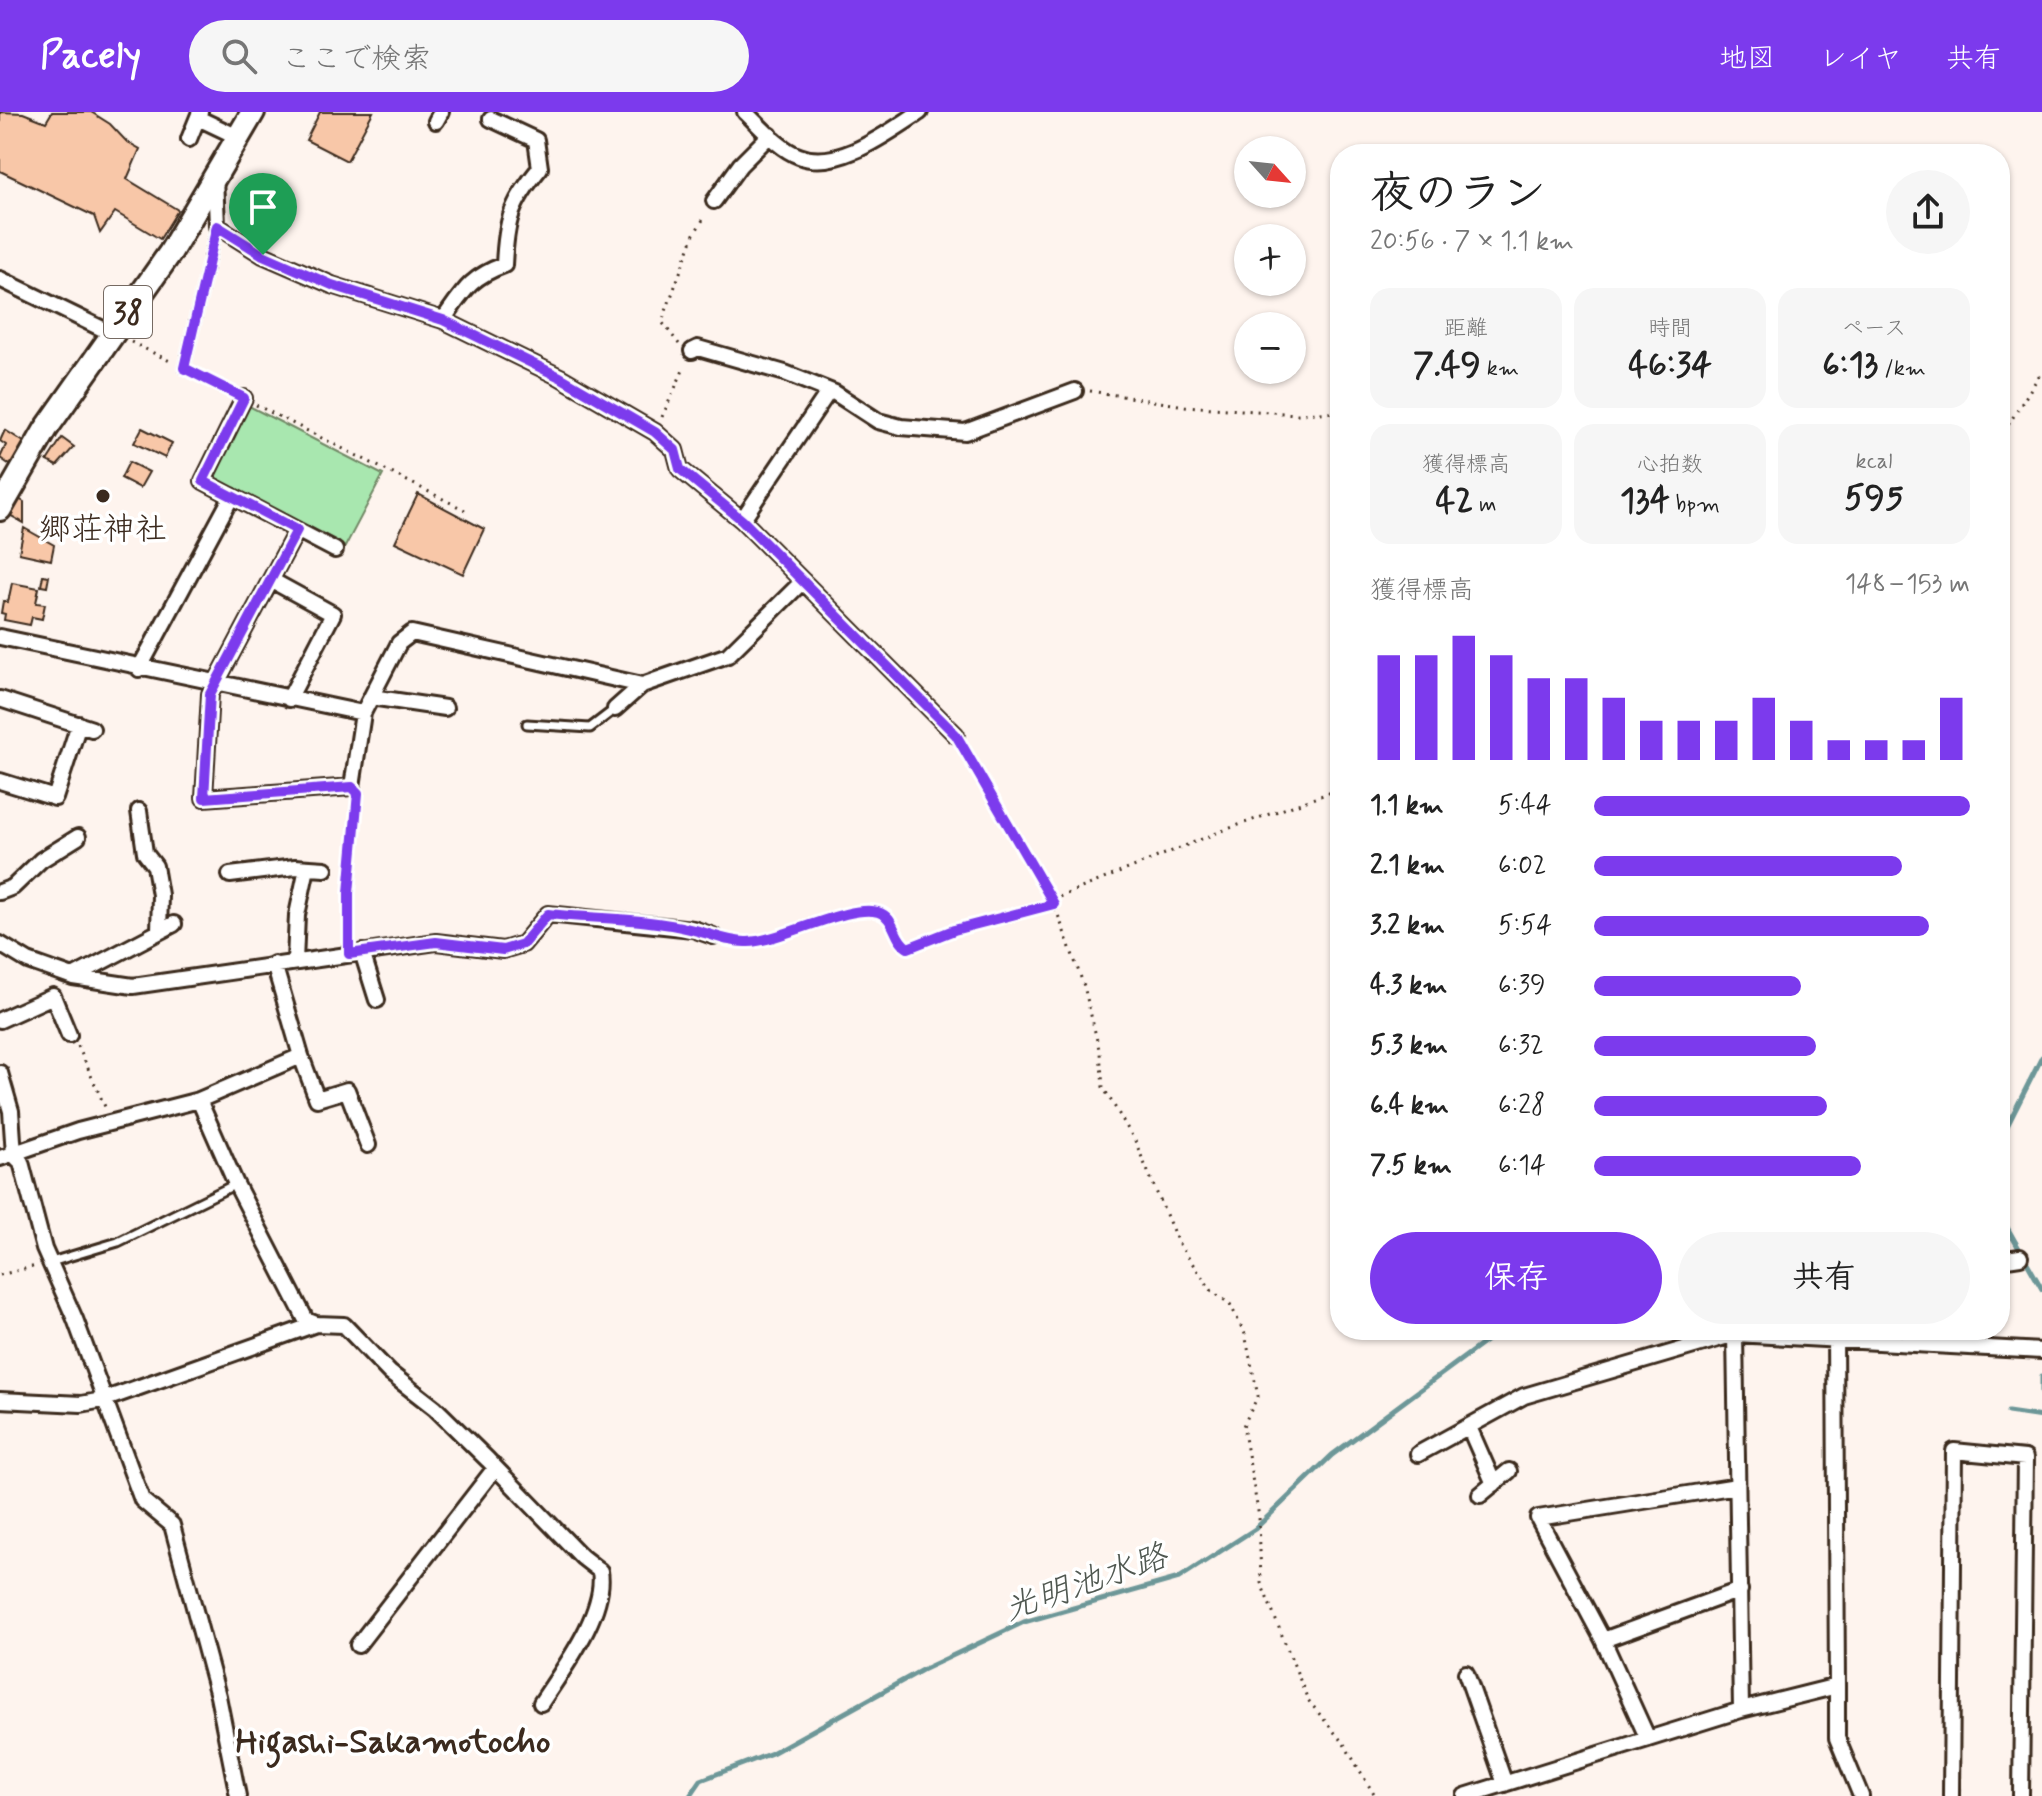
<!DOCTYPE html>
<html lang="ja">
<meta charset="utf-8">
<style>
:root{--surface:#fff;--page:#f6f6f6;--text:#222;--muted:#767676;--accent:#7c3aed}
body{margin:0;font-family:Mynerve,"Klee One",sans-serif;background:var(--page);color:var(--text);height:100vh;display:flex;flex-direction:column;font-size:30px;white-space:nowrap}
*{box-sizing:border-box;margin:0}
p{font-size:26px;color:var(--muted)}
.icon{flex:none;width:44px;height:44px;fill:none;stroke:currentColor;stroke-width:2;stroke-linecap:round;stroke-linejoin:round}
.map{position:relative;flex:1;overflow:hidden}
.side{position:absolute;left:1330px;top:32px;width:680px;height:1196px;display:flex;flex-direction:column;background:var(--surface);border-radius:32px;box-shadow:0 2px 6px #0004}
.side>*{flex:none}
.needle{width:52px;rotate:117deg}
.fabs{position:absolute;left:1234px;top:24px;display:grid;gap:16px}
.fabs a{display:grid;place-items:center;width:72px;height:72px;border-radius:50%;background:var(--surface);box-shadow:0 2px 6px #0004;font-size:40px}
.pin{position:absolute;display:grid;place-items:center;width:68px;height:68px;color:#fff;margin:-82px -34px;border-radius:50% 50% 50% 0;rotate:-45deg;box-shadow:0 0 8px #0007}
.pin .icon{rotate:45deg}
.round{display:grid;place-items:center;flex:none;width:84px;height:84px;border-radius:42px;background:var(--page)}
.head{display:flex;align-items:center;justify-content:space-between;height:136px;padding:0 40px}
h1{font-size:44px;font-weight:800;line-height:60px}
.metrics{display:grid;grid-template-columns:repeat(3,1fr);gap:12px;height:136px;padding:8px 40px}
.metrics div{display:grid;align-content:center;border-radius:20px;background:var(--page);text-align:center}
.metrics b{font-size:34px;font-weight:800}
.metrics small{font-size:22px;font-weight:400}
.metrics p{font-size:22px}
.chart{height:224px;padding:16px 40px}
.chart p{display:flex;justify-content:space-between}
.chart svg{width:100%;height:144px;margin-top:8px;stroke:var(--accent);stroke-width:6}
.primary-button{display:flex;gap:16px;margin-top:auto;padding:16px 40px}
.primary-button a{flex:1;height:92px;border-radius:48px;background:var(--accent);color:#fff;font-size:32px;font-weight:800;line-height:92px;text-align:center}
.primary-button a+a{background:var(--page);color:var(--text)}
ul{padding:0 40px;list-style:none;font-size:26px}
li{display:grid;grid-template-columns:128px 96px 1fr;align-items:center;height:60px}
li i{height:20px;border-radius:10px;background:var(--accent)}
header{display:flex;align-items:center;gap:48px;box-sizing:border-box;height:112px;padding:0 40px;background:var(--accent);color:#fff}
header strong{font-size:38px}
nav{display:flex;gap:44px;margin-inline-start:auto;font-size:28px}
.search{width:560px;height:72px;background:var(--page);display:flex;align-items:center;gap:20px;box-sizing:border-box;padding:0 28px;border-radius:44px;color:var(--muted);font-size:30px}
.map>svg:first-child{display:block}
</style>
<header>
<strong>Pacely</strong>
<div class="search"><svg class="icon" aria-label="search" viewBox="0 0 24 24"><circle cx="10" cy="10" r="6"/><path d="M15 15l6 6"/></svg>ここで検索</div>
<nav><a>地図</a><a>レイヤ</a><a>共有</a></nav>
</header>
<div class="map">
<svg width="2042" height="1684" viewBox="0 0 2042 1684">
<rect width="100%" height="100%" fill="#fef4ee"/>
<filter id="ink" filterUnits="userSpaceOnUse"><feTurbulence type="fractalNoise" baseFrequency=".0125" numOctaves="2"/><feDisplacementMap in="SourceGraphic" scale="16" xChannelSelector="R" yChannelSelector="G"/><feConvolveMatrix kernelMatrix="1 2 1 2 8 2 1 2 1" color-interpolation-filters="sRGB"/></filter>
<g filter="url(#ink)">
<!-- green -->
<path fill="#a8e7af" stroke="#728866" stroke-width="2" d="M247,293L383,363L345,435L215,369L213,361Z"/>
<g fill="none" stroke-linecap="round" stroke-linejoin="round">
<!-- stream -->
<path stroke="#6d9798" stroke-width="5" d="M2000,1028L2042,945
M2000,1103L2042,1177
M2042,1264V1280
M2008,1300L2042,1305
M690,1684L701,1668L772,1641L922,1558L1024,1510L1179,1466L1255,1417L1332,1343L1501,1218"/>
</g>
<!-- building -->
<path fill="#f8c7a8" stroke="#3b2a1e" stroke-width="2" d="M0,0L23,1L46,10L52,0H91L110,12L126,29L140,37L127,67L178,98L160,127L115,100L100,121L94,104L0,59Z
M320,0H373L347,49L306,28Z
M142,316L172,331L165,346L134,331Z
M5,318L27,332L13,355L0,346L6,333L0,329Z
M62,326L74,335L57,354L47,349Z
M129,350L149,360L140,376L121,366Z
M418,382L484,417L463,462L395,430Z
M17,386L24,390V411L8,402Z
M24,416L54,433L51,448L19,441Z
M43,463L49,464L47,475L41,474Z
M12,471L39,476L36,491L45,492L42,507L32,505L30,513L4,508L5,502L1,501L3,489L8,490Z"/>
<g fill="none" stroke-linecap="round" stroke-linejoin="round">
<defs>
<path id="lane" d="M184,256L217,114
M527,612L590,616L615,597
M51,1150L118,1130L236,1072"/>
<path id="street" d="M745,0C760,14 779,37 799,44C837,60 890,19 920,0
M198,6L238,25
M436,9L441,0
M189,27L200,0
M215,64L217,114L263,143L332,173L443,208L560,265L655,320L675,338L680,357L742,408L956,623
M714,89L740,53L770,23
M0,167L113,222
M443,208C463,180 470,165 504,153C506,108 511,91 540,56L536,28L491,7
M692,239L698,236L785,261L835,281L878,309L901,315L965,320L1075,279
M244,286L203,369L335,438
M742,408L829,279
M297,418L210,582L204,686L352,675L363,601
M271,468L333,502L289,587
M0,525L363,601L399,531L412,521L642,573L728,543L803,469
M139,557L232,384
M371,585L445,596
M0,587L92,617
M615,597L642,573
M0,669L55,686L79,612
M139,699L145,741L155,754L160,783L159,819
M230,763L295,755L325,757
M0,780L13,775L41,748L78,725
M0,832L28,849L73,865L133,874L436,830L503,838L523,832L548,802L693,817L713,824
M362,840L377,888
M295,849L297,803L307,756
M274,852L301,944L199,988L236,1072L306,1208L316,1212L344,1213L390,1261L435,1296L488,1348L582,1445L600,1459C607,1500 563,1557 541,1591
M73,865L174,812
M0,908L53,884L69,923
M301,944L317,987L347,978L368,1033
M0,961L11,999L14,1043L21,1050L44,1137L75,1207L142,1388L172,1413L218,1584L238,1684
M0,1046L78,1019L199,988
M2000,1148L2020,1145
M0,1288L81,1292L103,1288L316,1212
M1469,1315L1494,1372
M1418,1342L1524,1284L1735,1222V1218
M1480,1383L1509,1359
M1603,1528L1740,1478
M358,1533L495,1356
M1466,1561L1505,1672
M1837,1574V1626L1861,1684
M1741,1598L1837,1574L1835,1218
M1648,1627L1603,1528L1538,1406L1737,1374
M1465,1684L1741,1598L1735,1222L2042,1239
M1951,1684L1954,1339L2025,1346L2021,1684"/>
<path id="primary" d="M0,397L46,317L170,141L253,0"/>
</defs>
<!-- lane casing -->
<use href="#lane" stroke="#3b2a1e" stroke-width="13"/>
<!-- street casing -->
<use href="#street" stroke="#3b2a1e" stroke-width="20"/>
<!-- primary casing -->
<use href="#primary" stroke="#3b2a1e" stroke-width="28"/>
<!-- path -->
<path stroke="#3b2a1e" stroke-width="3" stroke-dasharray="2 6" stroke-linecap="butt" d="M131,230L174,251
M679,232L662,210L694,122L706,103
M196,262L232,280
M1090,279L1185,294L1297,302L1340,300
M256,293L465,398
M662,305L685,254
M2000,326L2042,259
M964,637L1054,792L1084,874L1100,941L1103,975L1135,1029L1178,1131L1212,1179L1230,1192L1245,1222L1258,1284L1243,1314L1259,1405L1261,1471L1308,1588L1344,1632L1375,1684
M1052,788L1219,720L1340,677
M728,827L746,830L777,826L813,809L868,799L889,807L900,832L908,836L954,818L1053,792
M349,828V781L357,688
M78,934L106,997
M0,1163L36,1154"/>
<!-- lane -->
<use href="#lane" stroke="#fff" stroke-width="7"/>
<!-- street -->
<use href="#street" stroke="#fff" stroke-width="14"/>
<!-- primary -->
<use href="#primary" stroke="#fff" stroke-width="22"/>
</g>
</g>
<g fill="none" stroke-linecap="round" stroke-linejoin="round" filter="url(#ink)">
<defs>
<path id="route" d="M217,114L263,143L332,173L443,208L560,265L655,320L675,338L680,357L742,408L956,623L1054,792L954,818L908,836C893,828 896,805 878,800C850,791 781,829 748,830C730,831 712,822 694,818C648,806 595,807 548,802L523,832L503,838L436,830L349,842V781L358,681L352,675L204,686L210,582L297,418L203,369L244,286L184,256Z"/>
</defs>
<!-- route casing -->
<use href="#route" stroke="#fff" stroke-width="16"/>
<!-- route -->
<use href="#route" stroke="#7c3aed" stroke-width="10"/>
</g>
<!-- markers -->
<circle fill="#3b2a1e" stroke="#fff" stroke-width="3" cx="103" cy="384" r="8"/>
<g text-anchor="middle" stroke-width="7" stroke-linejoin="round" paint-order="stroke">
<!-- shield labels -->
<rect fill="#fff" stroke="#766a62" stroke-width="2" x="104" y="174" width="48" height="52" rx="6"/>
<g font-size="30" font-weight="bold" fill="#3b2a1e">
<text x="128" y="210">38</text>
</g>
<!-- poi labels -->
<g font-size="32" fill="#3b2a1e" stroke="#fff">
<text x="103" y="427">郷荘神社</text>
</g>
<!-- water labels -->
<g font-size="34" font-style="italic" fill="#505851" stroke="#fff">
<text transform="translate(1085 1469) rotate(-19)" y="12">光明池水路</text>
</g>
<!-- neighbourhood labels -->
<g font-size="34" font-weight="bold" fill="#3b2a1e" stroke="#fff">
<text x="393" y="1640">Higashi-Sakamotocho</text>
</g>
</g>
</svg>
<div class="fabs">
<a><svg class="needle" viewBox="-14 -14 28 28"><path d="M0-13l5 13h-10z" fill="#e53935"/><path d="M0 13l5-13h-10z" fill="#767676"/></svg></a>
<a>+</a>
<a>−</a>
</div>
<div class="pin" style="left:263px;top:143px;background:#1e9e55"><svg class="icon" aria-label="arrive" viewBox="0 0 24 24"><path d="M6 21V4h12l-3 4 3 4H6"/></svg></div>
<section class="side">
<div class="head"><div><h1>夜のラン</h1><p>20:56 · 7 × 1.1 km</p></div><a class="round"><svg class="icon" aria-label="share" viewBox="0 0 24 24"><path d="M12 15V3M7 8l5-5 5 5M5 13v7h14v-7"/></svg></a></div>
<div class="metrics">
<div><p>距離</p><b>7.49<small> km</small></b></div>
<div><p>時間</p><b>46:34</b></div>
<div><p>ペース</p><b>6:13<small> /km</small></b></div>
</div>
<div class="metrics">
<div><p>獲得標高</p><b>42<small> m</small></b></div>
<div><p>心拍数</p><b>134<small> bpm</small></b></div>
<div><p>kcal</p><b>595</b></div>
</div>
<div class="chart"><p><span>獲得標高</span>148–153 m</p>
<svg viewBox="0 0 160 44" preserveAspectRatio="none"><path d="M5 44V12M15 44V12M25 44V6M35 44V12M45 44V19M55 44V19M65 44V25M75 44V32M85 44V32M95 44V32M105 44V25M115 44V32M125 44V38M135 44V38M145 44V38M155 44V25"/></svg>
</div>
<ul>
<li><b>1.1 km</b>5:44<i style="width:100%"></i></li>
<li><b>2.1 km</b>6:02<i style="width:82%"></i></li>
<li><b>3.2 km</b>5:54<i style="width:89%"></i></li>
<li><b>4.3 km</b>6:39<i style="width:55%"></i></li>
<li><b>5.3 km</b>6:32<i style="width:59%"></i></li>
<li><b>6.4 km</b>6:28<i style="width:62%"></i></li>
<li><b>7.5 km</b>6:14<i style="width:71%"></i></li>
</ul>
<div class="primary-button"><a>保存</a><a>共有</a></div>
</section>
</div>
